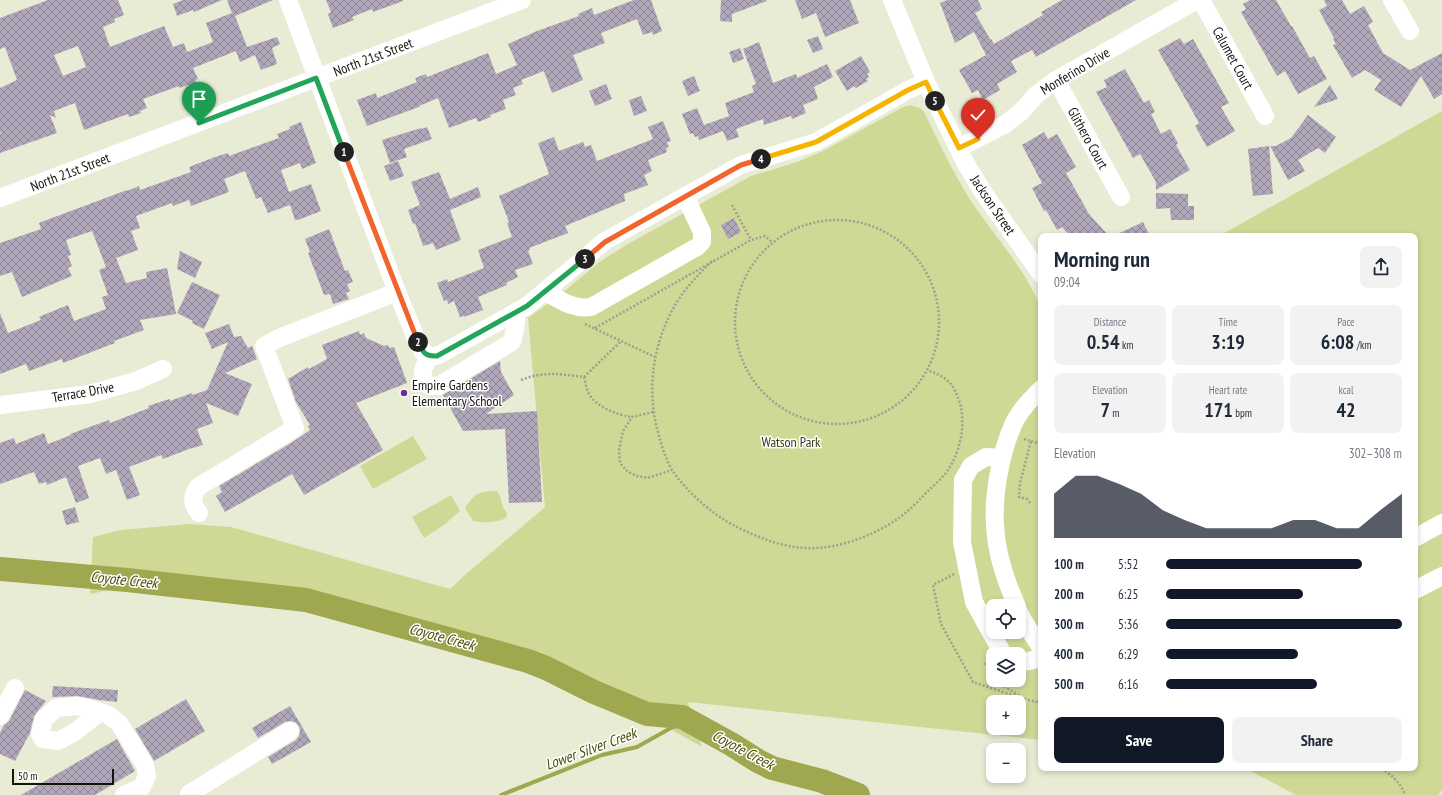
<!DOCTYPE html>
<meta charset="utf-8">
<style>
:root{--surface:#fff;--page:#f2f2f3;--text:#1f2937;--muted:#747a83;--accent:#111827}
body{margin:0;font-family:"PT Sans Narrow",sans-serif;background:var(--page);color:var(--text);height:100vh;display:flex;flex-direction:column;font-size:15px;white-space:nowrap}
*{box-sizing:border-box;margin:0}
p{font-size:13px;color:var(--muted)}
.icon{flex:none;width:22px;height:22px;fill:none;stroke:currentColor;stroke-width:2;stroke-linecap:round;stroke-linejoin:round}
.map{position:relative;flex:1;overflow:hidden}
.panel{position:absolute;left:1038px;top:233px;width:380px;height:538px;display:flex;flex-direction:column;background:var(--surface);border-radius:8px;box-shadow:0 2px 6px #0003}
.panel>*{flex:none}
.tools{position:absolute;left:986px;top:599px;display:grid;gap:8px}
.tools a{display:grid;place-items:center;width:40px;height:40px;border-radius:8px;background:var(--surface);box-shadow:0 2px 6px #0003;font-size:20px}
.scale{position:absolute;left:12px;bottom:10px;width:102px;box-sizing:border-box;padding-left:4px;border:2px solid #13140c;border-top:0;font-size:11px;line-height:14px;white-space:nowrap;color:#13140c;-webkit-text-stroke:3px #fff;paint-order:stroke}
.pin{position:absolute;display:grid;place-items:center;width:34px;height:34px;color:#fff;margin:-41px -17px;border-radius:50% 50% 50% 0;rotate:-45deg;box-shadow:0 0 4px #0007}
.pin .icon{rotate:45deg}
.km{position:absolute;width:20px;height:20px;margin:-10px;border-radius:50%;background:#222;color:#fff;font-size:11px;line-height:20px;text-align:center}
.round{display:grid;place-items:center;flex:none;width:42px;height:42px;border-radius:8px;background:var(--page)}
.summary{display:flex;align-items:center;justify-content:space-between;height:68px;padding:0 16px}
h1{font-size:22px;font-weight:700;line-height:30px}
.metrics{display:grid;grid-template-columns:repeat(3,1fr);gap:6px;height:68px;padding:4px 16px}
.metrics div{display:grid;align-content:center;border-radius:8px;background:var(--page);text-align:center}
.metrics b{font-size:20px;font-weight:700}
.metrics small{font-size:11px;font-weight:400}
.metrics p{font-size:11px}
.chart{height:112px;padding:8px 16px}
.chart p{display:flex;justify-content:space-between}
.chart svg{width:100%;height:72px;margin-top:4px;fill:var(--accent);opacity:.7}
.primary-button{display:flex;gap:8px;margin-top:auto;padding:8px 16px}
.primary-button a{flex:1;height:46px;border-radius:8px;background:var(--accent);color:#fff;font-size:16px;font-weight:700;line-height:46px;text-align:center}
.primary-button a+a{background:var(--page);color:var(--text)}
ul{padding:0 16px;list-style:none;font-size:13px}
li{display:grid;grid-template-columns:64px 48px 1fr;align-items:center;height:30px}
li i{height:10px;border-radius:5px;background:var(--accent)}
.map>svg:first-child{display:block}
</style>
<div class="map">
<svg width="1442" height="795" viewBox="0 0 1442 795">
<defs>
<pattern id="building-cross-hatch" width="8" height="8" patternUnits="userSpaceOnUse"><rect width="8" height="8" fill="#b1a7bb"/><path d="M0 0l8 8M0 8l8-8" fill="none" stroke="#8f8796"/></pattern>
</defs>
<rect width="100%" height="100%" fill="#e8ecd5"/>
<!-- green -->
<path fill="#d0d896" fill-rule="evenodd" d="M910,105L920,108L924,112C939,142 953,173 971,201C995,237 1024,267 1041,308V740L688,702L702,747L640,712L470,646L257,596L151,582L90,594L93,537L121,530L189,524L231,527L450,589L466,574L545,507L528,318L561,294L598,263L626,245L751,176L797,162L823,151L903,107ZM993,606H1019V632H993ZM993,654H1019V680H993ZM993,702H1019V728H993Z
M1442,111V790L1438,795H1296L1245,768H1415V236H1219Z
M413,436L427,459L373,489L360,466Z
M497,491C503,499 500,505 507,513L506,518C495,523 485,523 473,521L465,508C476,492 478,492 497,491Z
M451,495L460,511L444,525L424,538L412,517Z"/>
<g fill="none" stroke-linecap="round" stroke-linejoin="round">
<!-- stream -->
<path stroke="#9fa84e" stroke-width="4" d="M501,795L602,755L637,747L678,724L682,717"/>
<!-- river -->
<path stroke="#9fa84e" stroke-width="24" d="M0,569L127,580L306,600L528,661L546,668L594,692L647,714L682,717L731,744L758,761L772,768L822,781L858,795"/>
</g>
<!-- building -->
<path fill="url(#building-cross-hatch)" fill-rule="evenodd" d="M48,0H118L124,15L114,19L115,22L103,27L110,47L164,26L173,47L184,43L187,52L213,42L206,23L232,13L227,0H273L235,16L247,47L277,37L280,44L272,48L277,64L261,70L255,55L240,62L236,51L193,68L198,79L195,80L196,82L179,88V86L143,99L147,108L140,111L141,113L129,117L128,114L84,130L75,103L54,111L56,118L50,115L57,133L0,153V134H1L0,131V88L17,80L5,47L0,49V18ZM78,46L86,67L63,76L54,55Z
M183,0H222L194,12L193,10L177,16L173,4Z
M326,0H403V1L373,12L372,9L352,17L354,20L333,28L328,14L331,12Z
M634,0H651L662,31L653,35L652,32L643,35L637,19L601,33L605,43L573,55L583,80L552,93L544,71L521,80L523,84L513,88L516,95L503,100L506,109L490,115L491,117L478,122L476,118L449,128L438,98L419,106V107L367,126L357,100L376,93L377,98L417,82L415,78L426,74L427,77L488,53L496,74L517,65L508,44L537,31L579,16L578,14L592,8L594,15Z
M721,0H766L767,1L732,14V22L720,21Z
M795,0H850L859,23L825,37L816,13L802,19Z
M947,0H978L982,9L975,13L990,39H991L994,44L1043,15L1041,12L1062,0H1136L1036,57L1032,50L1011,61L1017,72L997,84L1000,90L983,100L978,90L972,93L959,70L986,55L974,32L955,43L940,3Z
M1250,0H1276L1291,26H1292L1310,58L1314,56L1327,79L1298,94L1285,71L1277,76L1241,12L1246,9L1243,4Z
M1324,0H1342L1350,14L1364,6L1373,22L1368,25L1383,53L1410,70L1442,53V94L1434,99L1421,76L1401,107L1374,90L1381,80L1365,70L1352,78L1333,45L1336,44L1333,39L1334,38L1319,10L1327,6Z
M818,36L823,49L813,53L807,40Z
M1180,38L1184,44L1193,39L1229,103L1221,107L1235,131L1207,147L1195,126L1199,123L1158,50Z
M759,42L773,83L796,74L797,78L827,64L833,77L814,87L818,99L803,105L806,113L792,119L791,116L764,125L763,119L736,129L739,137L727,141L723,131L699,140L698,136L695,137L693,133L690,134L682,114L697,108L704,125L729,116L725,103L754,92L752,86L756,84L743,49Z
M740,48L744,59L733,63L729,52Z
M861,56L870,72L867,74L869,77L866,79L868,81L856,88L854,86L847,91L835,71Z
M1125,69L1144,103L1149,100L1155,112L1151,114L1161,134L1170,129L1178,143L1176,145L1190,170L1156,190V182L1140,154L1133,158L1096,92L1107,87L1104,80Z
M694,76L700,91L688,96L682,81Z
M606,84L612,99L595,106L589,91Z
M1330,85L1338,99L1314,107Z
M641,96L647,111L634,116L629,100Z
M1308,115L1336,137L1325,153L1318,148L1298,160L1305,171L1288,180L1270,146H1276L1291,138Z
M663,121L671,141L667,142L669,147L666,148L667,152L648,160L652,171L644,175L648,185L624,194L625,201L565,226L568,233L529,248L530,250L528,251L533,264L515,270L518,277L506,283L507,285L478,297L483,310L464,317V316L460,317L454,301L448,304L447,300L444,301L437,283L447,279L448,282L484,268L478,250L512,237L507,223L509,222L499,196L549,174L538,143L554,137L559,151L583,142L585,147L591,145L597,161L653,139L648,127Z
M301,122L316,163L302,169L300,163L281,170L289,192L311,184L321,211L298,220H295L290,205L268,213L261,197L256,199L245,171L224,179L229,192L191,206L189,200L173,206L172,203L136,216L140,228L131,231L138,250L116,258L126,283L147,278L146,272L167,268L176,314L140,320L144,330L114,341L115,343L63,363L62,359L29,371L26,364L0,374V313L8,333L41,320L39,317L41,316L68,305L74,321L106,309L102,297L108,295L99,270L106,267L92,231L66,240L71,255L68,256L72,266L68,268L72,276L22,297L12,272L0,276V243L41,229L39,223L44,221L127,190V191L139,186L140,190L191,172L189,167L215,157L228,153L229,156L279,138L277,134L290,129L289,127Z
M427,127L432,139L404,149L407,157L390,163L382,140L421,128L422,129Z
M1044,132L1048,139L1057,134L1076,167L1066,173L1089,214L1109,236H1070L1062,227L1057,230L1046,210L1044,211L1032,188L1042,183L1022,145Z
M1269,146L1273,194L1253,196L1248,149Z
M398,161L404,176L390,181L384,166Z
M439,172L450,199L478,187L481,197L450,210L461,240L436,250L433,243L423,246L415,223L413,224L408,210L420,205L411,182Z
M1156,193L1188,194V206H1194V220H1171L1170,208L1156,209Z
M734,218L741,232L728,239L721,225Z
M1143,222L1150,236H1113Z
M329,229L345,271L348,270L353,282L347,284L350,291L346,293L349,299L333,304L330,294L324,295L308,253L310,252L305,239Z
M180,251L202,262L195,278L177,269Z
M192,282L220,295L204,329L192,323L193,321L177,313Z
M229,324L234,337L241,336L248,348L252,346L257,359L225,373L252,384L238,416L206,403L213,423L197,429L203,445L189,449L163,459L161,455L129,467L140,495L127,500L116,470L106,474L100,458L78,466L89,498L76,503L66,477L47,485L46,482L39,484L34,472L0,484V443L14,438L16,444L44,433L48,444L71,435L70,434L109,420L110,423L149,408L148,406L163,401L170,399V401L192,393L193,395L207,390L228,342L212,349L205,333Z
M359,331L360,335L364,333L366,338L384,346L388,345L389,348L394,347L407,383L356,403L383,450L304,495L292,474L225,512L216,496L222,492L219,486L291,443L310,430L308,426L310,425L296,402L288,379L308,367L309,369L327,359L322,345Z
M500,361L501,372L514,395L486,414L537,411L542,502L509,503L505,429L463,431L443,395Z
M75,507L79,522L66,525L62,511Z
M53,686L118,690L117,702L99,700L78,696L52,697Z
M25,690L46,701L34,716L30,733L15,761L0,754V733L4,725L9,721Z
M186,699L205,731L154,761L135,729Z
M290,706L311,742L272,764L268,757L296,740L299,736L300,731L299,726L295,722L290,721L285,722L258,738L252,728Z
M117,739L135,771L95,795H21Z"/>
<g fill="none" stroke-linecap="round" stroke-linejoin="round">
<!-- path -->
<path stroke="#9da08e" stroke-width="2.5" stroke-dasharray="2 2" stroke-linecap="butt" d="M732,205L751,240
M735 322a102 102 0 1 1 204 0a102 102 0 1 1-204 0Z
M712,261C701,272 690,283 681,296C653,337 645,389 659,436C662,447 666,460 672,470C686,491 713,515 735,526C757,537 781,547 806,548C838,550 879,534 904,514C912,508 919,500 926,493C932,487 939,481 945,474C960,455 966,426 960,403C954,385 948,377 929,371
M585,324L655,357
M595,328L751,240L765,236L772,242
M584,377C585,381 586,387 588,392C595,407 617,415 632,417
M521,380C544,371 559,374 584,377L621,341
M653,412L632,417L623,431L619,450L620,463L628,472L637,476L648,478L672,470
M1024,439L1031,441L1020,483L1019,497L1027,499L1030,503
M1031,441L1041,444
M954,574L933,585L941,624L973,682L1024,699
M985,663L993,674
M999,680L1005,687L1020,696
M1024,699L1041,703
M1382,768C1392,776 1401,783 1405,795"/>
<!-- minor -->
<path stroke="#fff" stroke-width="18" d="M288,0L397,292L418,343L423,352L430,356
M892,0L926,82L966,164L983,192L1041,274
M1201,0L1265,116
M1392,0L1410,31
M1056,80L1121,197
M959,148L1004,125L1021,112L1037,94L1056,80L1197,0
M0,198L522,0
M546,292C560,300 574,310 591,307L697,247L702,242V232L685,196
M430,356H437L527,306L605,241L741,165L816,142L908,90L926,82
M430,356C423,368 420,372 426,384L430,386H438L512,342L515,329L517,311
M0,405L90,394L136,381L163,369
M1001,458L986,457L971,466L963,480L962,542L974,602L1003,654
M199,513C192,504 191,497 198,487L295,428L264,346L279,338L397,292
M1415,538L1442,523
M1415,590L1442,576
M1017,606C1005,580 996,552 995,524C993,494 1001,452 1013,425C1019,411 1031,399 1041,389
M1019,612L1023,620L1041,648
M1019,662L1030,661L1041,657
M100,712L75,732L58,741L43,739L40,734L44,719L56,708L76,706L88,708L107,714L119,723L145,765L147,776L142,787L124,795
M0,716L15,688
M190,795L189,794L290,731"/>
</g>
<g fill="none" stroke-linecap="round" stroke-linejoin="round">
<defs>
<path id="split-1" d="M199,123L316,78L344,152"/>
<path id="split-2" d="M344,152L418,342"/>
<path id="split-3" d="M418,342C423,352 425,357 437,356L527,306L585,259"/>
<path id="split-4" d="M585,259L605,242L741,165L761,159"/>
<path id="split-5" d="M761,159L816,142L908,90L926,82L935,101"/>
<path id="split-6" d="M935,101L959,148L978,139"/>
</defs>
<!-- split-1 casing -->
<use href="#split-1" stroke="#fff" stroke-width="8"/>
<!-- split-2 casing -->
<use href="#split-2" stroke="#fff" stroke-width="8"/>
<!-- split-3 casing -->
<use href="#split-3" stroke="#fff" stroke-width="8"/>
<!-- split-4 casing -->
<use href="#split-4" stroke="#fff" stroke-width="8"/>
<!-- split-5 casing -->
<use href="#split-5" stroke="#fff" stroke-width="8"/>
<!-- split-6 casing -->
<use href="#split-6" stroke="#fff" stroke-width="8"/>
<!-- split-1 -->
<use href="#split-1" stroke="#22a559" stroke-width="5"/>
<!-- split-2 -->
<use href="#split-2" stroke="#f0652b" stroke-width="5"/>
<!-- split-3 -->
<use href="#split-3" stroke="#22a559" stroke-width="5"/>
<!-- split-4 -->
<use href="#split-4" stroke="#f0652b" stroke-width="5"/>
<!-- split-5 -->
<use href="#split-5" stroke="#f5b400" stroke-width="5"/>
<!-- split-6 -->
<use href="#split-6" stroke="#f5b400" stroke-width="5"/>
</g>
<!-- markers -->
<circle fill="#732ca0" stroke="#fff" stroke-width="1.5" cx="404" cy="393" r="4"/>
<g text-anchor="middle" stroke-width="3" stroke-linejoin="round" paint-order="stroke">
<!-- street labels -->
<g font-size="14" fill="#13140c" stroke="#fff">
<text transform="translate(373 57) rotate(-21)" y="5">North 21st Street</text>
<text transform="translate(1233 58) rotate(61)" y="5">Calumet Court</text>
<text transform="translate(1075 71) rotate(-31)" y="5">Monferino Drive</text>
<text transform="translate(1088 138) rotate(61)" y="5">Glithero Court</text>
<text transform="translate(70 172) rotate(-21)" y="5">North 21st Street</text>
<text transform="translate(993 205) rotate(56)" y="5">Jackson Street</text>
<text transform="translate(83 392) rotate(-10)" y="5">Terrace Drive</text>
</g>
<!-- poi labels -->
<g font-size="14" fill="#13140c" stroke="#fff" text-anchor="start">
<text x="412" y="390">Empire Gardens<tspan x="412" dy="16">Elementary School</tspan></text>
</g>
<!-- park labels -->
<g font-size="14" fill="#383b15" stroke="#fff">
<text x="791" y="447">Watson Park</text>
</g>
<!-- water labels -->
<g font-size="15" font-style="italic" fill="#4b500b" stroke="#fff">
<text transform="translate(124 580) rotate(6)" y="5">Coyote Creek</text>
<text transform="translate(442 637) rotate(15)" y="5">Coyote Creek</text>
<text transform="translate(591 749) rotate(-20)" y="5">Lower Silver Creek</text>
<text transform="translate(743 750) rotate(28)" y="5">Coyote Creek</text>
</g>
</g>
</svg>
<div class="tools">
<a><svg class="icon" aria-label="locate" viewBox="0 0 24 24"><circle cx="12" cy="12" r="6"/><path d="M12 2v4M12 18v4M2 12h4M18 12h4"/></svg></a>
<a><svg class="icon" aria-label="layers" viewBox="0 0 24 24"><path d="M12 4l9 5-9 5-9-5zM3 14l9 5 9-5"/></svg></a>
<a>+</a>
<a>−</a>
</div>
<div class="scale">50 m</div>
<div class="pin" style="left:199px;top:123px;background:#1e9e55"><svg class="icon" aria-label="arrive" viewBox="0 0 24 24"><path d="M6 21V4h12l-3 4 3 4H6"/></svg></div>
<div class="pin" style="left:978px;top:139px;background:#d93025"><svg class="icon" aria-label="check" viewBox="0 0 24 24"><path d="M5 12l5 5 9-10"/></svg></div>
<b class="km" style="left:344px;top:152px">1</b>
<b class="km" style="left:418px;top:342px">2</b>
<b class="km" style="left:585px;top:259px">3</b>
<b class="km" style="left:761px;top:159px">4</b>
<b class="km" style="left:935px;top:101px">5</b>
<section class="panel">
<div class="summary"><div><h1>Morning run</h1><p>09:04</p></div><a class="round"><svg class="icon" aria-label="share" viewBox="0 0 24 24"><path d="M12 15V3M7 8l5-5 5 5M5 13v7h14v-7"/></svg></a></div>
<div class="metrics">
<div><p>Distance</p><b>0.54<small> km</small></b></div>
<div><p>Time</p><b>3:19</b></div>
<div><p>Pace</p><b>6:08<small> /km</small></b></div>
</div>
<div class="metrics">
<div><p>Elevation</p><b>7<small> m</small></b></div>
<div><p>Heart rate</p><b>171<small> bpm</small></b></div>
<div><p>kcal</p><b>42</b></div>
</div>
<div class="chart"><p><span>Elevation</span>302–308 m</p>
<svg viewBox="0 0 160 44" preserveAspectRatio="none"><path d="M0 44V17L10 6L20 6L30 11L40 17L50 27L60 33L70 38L80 38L90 38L100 38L110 33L120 33L130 38L140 38L150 27L160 17V44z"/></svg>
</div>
<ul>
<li><b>100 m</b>5:52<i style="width:83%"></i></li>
<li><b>200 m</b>6:25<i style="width:58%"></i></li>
<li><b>300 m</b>5:36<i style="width:100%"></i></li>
<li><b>400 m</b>6:29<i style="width:56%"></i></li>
<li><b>500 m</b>6:16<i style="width:64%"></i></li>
</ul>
<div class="primary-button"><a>Save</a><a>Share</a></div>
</section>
</div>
